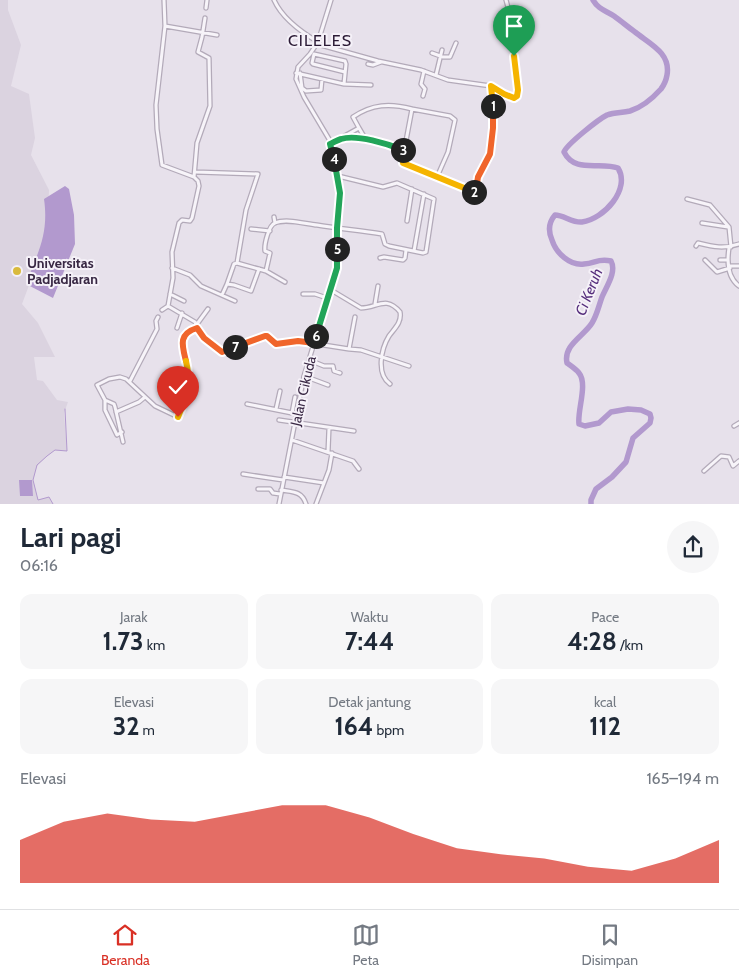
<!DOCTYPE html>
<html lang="id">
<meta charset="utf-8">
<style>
:root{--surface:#fff;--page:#f6f6f7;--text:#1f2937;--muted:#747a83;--line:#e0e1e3;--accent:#d93025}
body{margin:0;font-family:Cabin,sans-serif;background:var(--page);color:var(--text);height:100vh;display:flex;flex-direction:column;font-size:19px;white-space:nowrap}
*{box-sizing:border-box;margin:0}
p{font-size:16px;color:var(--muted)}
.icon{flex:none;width:28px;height:28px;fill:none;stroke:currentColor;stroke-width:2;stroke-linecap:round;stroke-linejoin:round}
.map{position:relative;height:504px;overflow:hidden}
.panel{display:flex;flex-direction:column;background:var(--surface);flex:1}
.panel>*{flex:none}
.pin{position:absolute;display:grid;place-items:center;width:42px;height:42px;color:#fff;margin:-51px -21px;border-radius:50% 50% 50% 0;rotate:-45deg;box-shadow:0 0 5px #0007}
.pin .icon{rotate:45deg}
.km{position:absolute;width:25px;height:25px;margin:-12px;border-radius:50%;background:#222;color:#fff;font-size:14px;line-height:25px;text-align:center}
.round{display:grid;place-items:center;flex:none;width:52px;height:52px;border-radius:26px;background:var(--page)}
.headline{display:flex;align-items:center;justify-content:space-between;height:85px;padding:0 20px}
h1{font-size:28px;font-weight:700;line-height:38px}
.figures{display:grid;grid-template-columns:repeat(3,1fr);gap:8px;height:85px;padding:5px 20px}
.figures div{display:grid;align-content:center;border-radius:12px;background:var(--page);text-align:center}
.figures b{font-size:25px;font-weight:700}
.figures small{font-size:14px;font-weight:400}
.figures p{font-size:14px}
.chart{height:140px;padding:10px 20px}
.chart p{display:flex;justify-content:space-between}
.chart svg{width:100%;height:90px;margin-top:5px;fill:var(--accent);opacity:.7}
.tab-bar{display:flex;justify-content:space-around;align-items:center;height:70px;border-top:1px solid var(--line);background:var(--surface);font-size:14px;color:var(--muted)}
.tab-bar a{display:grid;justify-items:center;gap:2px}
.tab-bar .selected{color:var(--accent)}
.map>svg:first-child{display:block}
</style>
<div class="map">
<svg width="739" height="504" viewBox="0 0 739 504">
<rect width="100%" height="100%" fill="#e7e1eb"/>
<!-- built -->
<path fill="#dbd3e0" d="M0,0H8V10L21,45L11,86L29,94L35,138L31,155L49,190L47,237L22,304L38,323L55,357H34L37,380L43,381L57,400L68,402L64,413L67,451L55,450L47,456L37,466L33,480L38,500L49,497L53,504H0Z"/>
<!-- water -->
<path fill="#b299ce" d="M65,186L69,189L74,215L75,244L53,298L26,284C38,252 49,234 44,199Z
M19,480H32L33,496H20Z"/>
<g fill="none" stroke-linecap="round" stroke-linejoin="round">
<!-- stream -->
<path stroke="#b299ce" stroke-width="1" d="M53,504L49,497L38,500L33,480L37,465L47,456L55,450L67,451L65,409"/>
<!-- river -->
<path stroke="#b299ce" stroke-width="5.5" d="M591,504V500L596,489L612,477L626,462L633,438L650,423L651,418L650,414L641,410L628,409L611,412L599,423L585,426L579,424C577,411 588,384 579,373C576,369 571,366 567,363C563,345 584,336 592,323C597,315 599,305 602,297C606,287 617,272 611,261C598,258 596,263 584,264C570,266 556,253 552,240C548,231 549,222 555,215C564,215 572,223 582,222C604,219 631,189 618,168C600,161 575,174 564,152C567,144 599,119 607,115C615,112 622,113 630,111C643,107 652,99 661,89C664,85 666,81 667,75C671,53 650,44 635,32C628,27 621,21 614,16C605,10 599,10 593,0"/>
<defs>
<path id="minor" d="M274,0C282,18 301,32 318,42
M206,8L207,0
M165,26L217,35
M317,44L378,61L421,70L448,80L491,86L504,94L514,98L517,96C519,88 516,80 515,72C511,47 514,25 506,0
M432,53L443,57H450L456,43
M368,64L373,65L381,62
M296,73L344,84L371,85
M300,73L302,88L306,91L321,90L322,79
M436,75L442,50
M344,84L346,64L345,61L314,54L312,63L313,64L345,72
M423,96L425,89L421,84L424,71
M359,128L366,140
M341,138C363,139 383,143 404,150
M330,144L359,128L353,117C372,104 390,103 412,109
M196,172L258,174L246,210L237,263L234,264L227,284
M194,177L197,143L210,106L209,58L198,52L202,37L205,18
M437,177L448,152L455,120L450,116L412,109L402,162L408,166L466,190L474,192C477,188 476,183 478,177C481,170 487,164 489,157C495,140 494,104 491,86
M687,199L710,205L729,227L731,247
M274,217L275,223
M407,221L412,189
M702,223L728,227
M251,229L270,231
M696,246L698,243C714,247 724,249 739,244
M729,248C727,261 727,277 739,286
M414,251L424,194
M380,258L384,257L403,260L405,258L406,250
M705,260L717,272L730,268
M720,260H728
M237,263L266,271L270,253L265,251C264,244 269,225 275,223C286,218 306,224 317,225C339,229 361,230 382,234L385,244L389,246L423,253L426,252L434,199L397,183L383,187L338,176
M730,266H739
M172,268L190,275L201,286L235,301
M266,271L285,282
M331,290L361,308C377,308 386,295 400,312C402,322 395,328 389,336C381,349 376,374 390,384
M170,294L184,301
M303,294H315L327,298
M222,295L227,284L234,285L251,291L259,269
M375,304L378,286
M168,306L195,322L201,334L222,352L265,336H267L275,344L298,341L349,349L355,317
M162,310L168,306L173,278L172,252L179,223L182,220L190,221L192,218L199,186L198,181L194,177L162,165L157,129L156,105L165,26L164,0
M197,324L208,309
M177,328L182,313
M240,338L246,343
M349,349L361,350L409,366
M309,360L324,366H333L334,371L340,373
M304,376L328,385
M130,381L157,329L156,321L158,317
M105,400L114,404L115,407L123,442
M247,404L297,414
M276,409L280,391
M116,412L139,402L145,397
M292,413L295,397
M279,420L354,431
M734,426L739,423
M122,432L117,435L105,410V400L97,385L109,379L120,377L126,379L155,406L178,417C186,402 190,385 188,367C186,357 179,346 184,336C187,331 192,330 197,328
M292,440L353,461L359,469
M328,452L329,428
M704,471L721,456L729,457L733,466L739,461
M243,474L283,480
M284,477L324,483
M258,489H270L273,493L280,494
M281,490C293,492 302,491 306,504
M279,504L304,376L338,265L337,228L340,193L334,158L329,139L304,97L296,79L298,67L310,54L318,42L331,0
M316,504L329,470L332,453"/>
</defs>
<!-- minor casing -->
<use href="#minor" stroke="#b3aab9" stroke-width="5.5"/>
<!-- minor -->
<use href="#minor" stroke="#f7f4f9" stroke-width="3"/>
</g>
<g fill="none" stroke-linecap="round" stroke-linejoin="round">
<defs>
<path id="split-1" d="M493,106L491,86L504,94L514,98L517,96L518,90L514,56"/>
<path id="split-2" d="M474,192L476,189L478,177L490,154L493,128V106"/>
<path id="split-3" d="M403,150V163L474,192"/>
<path id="split-4" d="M334,159L330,144C333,143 337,140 341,139C357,134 388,144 403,150"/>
<path id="split-5" d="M334,159L340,193L337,228V249"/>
<path id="split-6" d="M316,336L337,268V249"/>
<path id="split-7" d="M235,347L265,336H267L276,344L298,341L314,343L316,336"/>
<path id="split-8" d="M186,361C182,345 178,334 197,328L204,338L222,352L235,347"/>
<path id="split-9" d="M178,417C186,398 191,381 186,361"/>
</defs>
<!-- split-1 casing -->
<use href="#split-1" stroke="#fff" stroke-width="10"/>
<!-- split-2 casing -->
<use href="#split-2" stroke="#fff" stroke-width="10"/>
<!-- split-3 casing -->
<use href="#split-3" stroke="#fff" stroke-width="10"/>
<!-- split-4 casing -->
<use href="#split-4" stroke="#fff" stroke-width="10"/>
<!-- split-5 casing -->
<use href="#split-5" stroke="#fff" stroke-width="10"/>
<!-- split-6 casing -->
<use href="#split-6" stroke="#fff" stroke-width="10"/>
<!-- split-7 casing -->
<use href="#split-7" stroke="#fff" stroke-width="10"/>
<!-- split-8 casing -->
<use href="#split-8" stroke="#fff" stroke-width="10"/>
<!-- split-9 casing -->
<use href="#split-9" stroke="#fff" stroke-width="10"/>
<!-- split-1 -->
<use href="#split-1" stroke="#f5b400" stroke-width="6"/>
<!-- split-2 -->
<use href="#split-2" stroke="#f0652b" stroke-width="6"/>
<!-- split-3 -->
<use href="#split-3" stroke="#f5b400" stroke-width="6"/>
<!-- split-4 -->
<use href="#split-4" stroke="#22a559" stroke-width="6"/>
<!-- split-5 -->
<use href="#split-5" stroke="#22a559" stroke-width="6"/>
<!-- split-6 -->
<use href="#split-6" stroke="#22a559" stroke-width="6"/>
<!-- split-7 -->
<use href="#split-7" stroke="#f0652b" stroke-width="6"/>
<!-- split-8 -->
<use href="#split-8" stroke="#f0652b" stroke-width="6"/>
<!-- split-9 -->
<use href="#split-9" stroke="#f5b400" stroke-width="6"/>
</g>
<!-- markers -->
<circle fill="#d9ba3d" stroke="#f5f1f8" stroke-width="2" cx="17" cy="271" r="5"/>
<g text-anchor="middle" stroke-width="4" stroke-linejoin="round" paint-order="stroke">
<!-- poi labels -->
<g font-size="14" font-weight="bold" fill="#392844" stroke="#f5f1f8" text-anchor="start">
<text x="27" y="268">Universitas<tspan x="27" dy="16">Padjadjaran</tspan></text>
</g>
<!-- street labels -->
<g font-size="14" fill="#392844" stroke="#f5f1f8">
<text transform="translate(303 391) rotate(-77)" y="5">Jalan Cikuda</text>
</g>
<!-- water labels -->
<g font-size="15" font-style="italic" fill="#562e7c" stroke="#f5f1f8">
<text transform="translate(589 292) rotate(-68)" y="5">Ci Keruh</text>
</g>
<!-- quarter labels -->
<g font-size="16" letter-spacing="1" fill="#2b1a35" stroke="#f5f1f8">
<text x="320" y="46">CILELES</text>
</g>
</g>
</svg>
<div class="pin" style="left:514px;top:56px;background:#1e9e55"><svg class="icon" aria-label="arrive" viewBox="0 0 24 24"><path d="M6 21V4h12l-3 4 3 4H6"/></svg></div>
<div class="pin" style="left:178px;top:417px;background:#d93025"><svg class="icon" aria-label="check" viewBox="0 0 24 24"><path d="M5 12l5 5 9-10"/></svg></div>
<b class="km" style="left:493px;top:106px">1</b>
<b class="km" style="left:474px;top:192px">2</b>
<b class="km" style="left:403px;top:150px">3</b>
<b class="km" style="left:334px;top:159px">4</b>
<b class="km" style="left:337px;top:249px">5</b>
<b class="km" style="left:316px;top:336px">6</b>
<b class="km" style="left:235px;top:347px">7</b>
</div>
<section class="panel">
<div class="headline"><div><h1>Lari pagi</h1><p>06:16</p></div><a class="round"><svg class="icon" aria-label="share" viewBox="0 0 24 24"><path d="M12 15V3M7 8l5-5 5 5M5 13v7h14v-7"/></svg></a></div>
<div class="figures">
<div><p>Jarak</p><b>1.73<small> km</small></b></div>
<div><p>Waktu</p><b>7:44</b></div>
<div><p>Pace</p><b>4:28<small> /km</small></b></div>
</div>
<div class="figures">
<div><p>Elevasi</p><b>32<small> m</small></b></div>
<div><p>Detak jantung</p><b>164<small> bpm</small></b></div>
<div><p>kcal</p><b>112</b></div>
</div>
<div class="chart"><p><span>Elevasi</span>165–194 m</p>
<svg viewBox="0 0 160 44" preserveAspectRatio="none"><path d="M0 44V23L10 14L20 10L30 13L40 14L50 10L60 6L70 6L80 12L90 20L100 27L110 30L120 32L130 36L140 38L150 32L160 23V44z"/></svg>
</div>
</section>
<nav class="tab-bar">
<a class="selected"><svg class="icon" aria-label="home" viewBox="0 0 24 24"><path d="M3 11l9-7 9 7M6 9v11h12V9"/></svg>Beranda</a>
<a><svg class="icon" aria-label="map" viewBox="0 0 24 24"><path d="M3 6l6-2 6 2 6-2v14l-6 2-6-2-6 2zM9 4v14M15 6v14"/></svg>Peta</a>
<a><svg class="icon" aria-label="saved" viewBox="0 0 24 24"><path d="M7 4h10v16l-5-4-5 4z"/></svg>Disimpan</a>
</nav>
